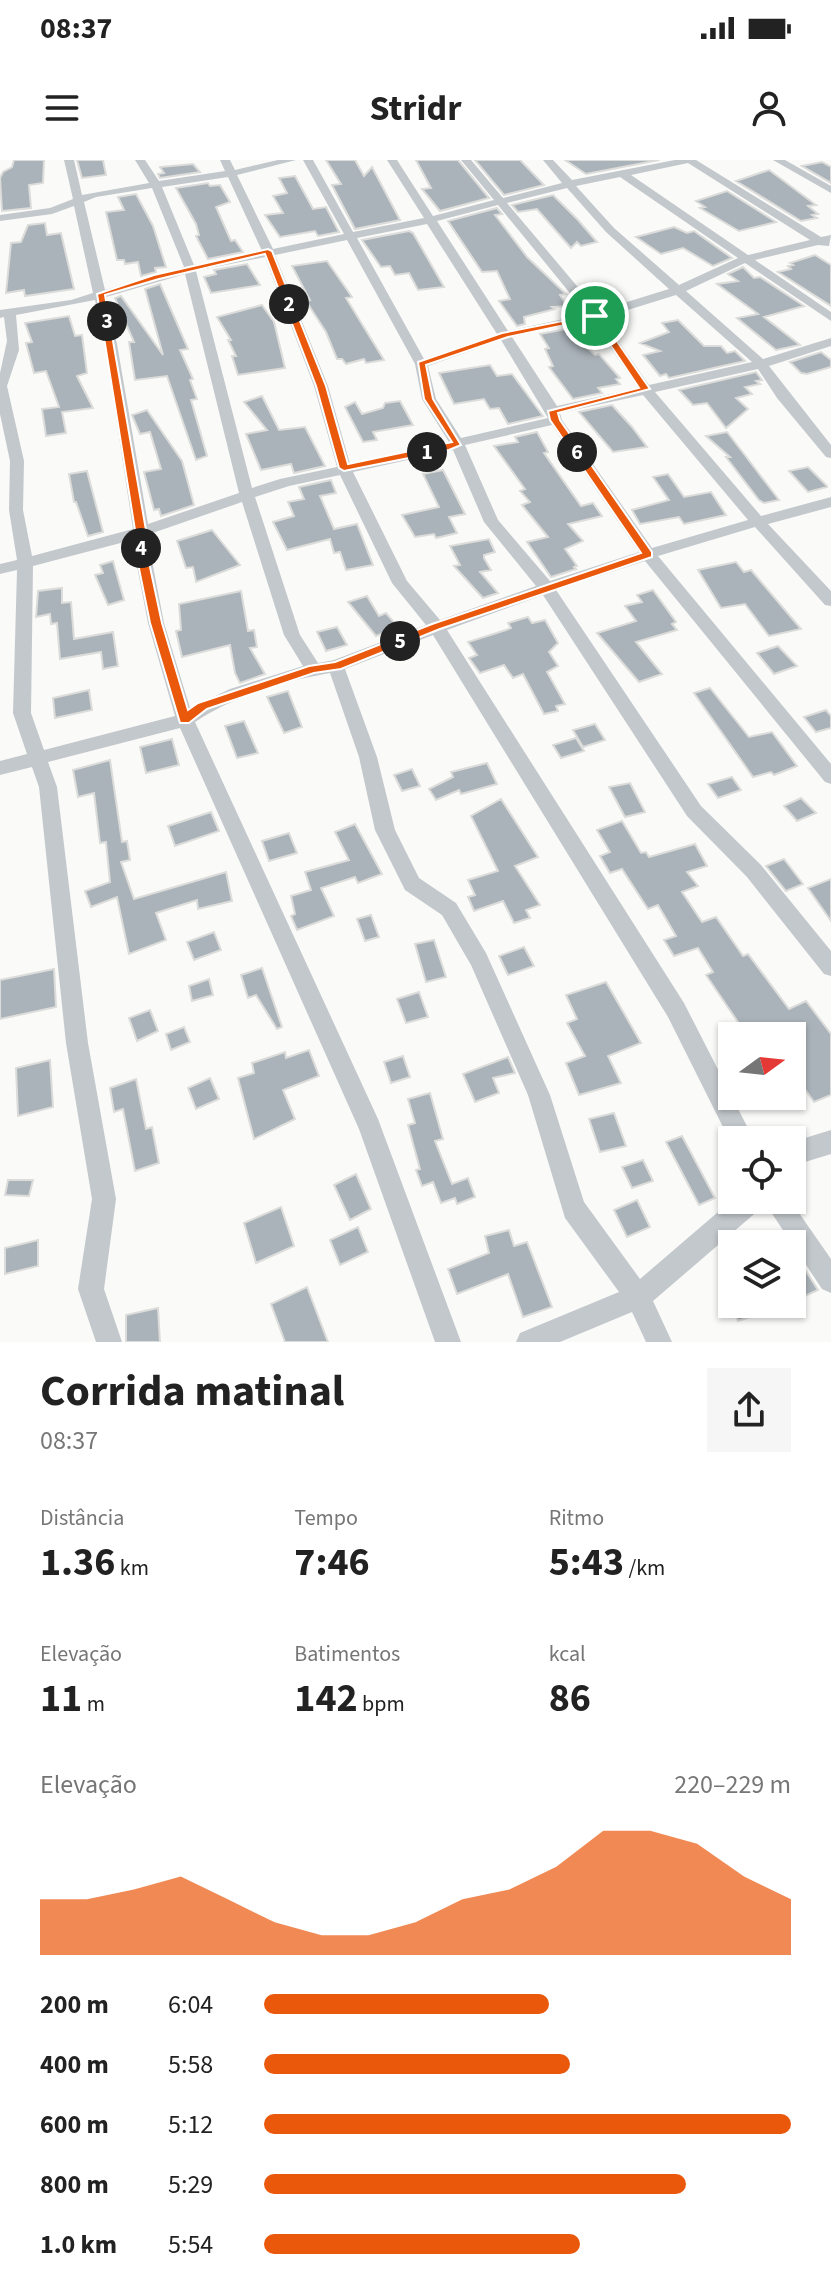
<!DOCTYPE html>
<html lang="pt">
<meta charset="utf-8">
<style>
:root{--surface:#fff;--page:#f6f6f6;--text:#222;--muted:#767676;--accent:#ea580c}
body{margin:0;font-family:"Source Sans 3",sans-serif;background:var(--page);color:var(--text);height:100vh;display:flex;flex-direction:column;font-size:30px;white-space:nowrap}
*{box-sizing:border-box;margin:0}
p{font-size:26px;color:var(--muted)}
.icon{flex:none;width:44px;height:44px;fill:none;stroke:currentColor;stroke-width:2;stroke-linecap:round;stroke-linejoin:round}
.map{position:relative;height:1182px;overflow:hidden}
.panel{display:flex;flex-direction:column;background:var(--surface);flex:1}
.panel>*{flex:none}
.needle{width:52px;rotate:75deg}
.buttons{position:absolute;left:718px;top:862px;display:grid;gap:16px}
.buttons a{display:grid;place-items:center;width:88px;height:88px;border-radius:0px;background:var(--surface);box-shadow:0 2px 6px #0004;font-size:40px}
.pin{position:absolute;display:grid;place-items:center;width:68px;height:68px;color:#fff;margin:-34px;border:4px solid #fff;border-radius:50%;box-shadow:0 2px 8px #0007}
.km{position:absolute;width:40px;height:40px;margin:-20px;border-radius:50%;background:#222;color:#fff;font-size:22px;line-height:40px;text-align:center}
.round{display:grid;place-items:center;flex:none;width:84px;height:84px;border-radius:0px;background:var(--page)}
.head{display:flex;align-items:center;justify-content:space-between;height:136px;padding:0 40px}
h1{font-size:44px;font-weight:700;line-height:60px}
.metrics{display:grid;grid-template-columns:repeat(3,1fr);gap:12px;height:136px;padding:8px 40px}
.metrics div{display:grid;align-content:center}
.metrics b{font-size:40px;font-weight:700}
.metrics small{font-size:22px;font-weight:400}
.metrics p{font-size:22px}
.chart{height:224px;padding:16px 40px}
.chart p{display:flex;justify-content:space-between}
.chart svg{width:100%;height:144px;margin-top:8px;fill:var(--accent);opacity:.7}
ul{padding:0 40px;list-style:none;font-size:26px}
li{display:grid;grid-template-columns:128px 96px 1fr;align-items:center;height:60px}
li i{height:20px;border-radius:10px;background:var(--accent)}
.status{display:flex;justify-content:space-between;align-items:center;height:56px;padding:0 40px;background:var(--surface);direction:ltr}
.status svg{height:22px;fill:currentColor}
header{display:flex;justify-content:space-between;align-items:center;height:104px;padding:0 40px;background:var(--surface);font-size:36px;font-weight:700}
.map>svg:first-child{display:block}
</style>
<div class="status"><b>08:37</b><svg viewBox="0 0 49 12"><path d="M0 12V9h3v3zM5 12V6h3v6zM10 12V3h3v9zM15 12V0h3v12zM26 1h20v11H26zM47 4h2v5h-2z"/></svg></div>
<header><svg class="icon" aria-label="menu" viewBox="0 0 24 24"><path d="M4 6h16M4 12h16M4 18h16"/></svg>Stridr<svg class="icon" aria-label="person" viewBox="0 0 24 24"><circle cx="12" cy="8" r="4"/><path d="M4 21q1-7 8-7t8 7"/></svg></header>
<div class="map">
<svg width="831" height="1182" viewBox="0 0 831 1182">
<rect width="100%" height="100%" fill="#fafaf8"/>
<!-- building -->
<path fill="#aab3b9" stroke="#dcdcda" stroke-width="2" d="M14,0H44L43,23L29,25L31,48L2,51L0,18L3,12L12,7Z
M77,0H103L106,15L82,18Z
M326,0H355L364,16L372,7L400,60L355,69L332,25L341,24Z
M416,0H458L489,38L440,51L422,29L431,28Z
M475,0H520L544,25L504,35Z
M565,0H659L586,14Z
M822,2L831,7V23L802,6Z
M193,4L200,12L160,18L158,14L164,13L160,7Z
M769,10L816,45L808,46L818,54L812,55L817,58L801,61L736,21Z
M295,16L313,49L326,47L339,72L318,76L315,71L280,77L265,55L283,53L273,36L287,33L279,18Z
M208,23L210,26L220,25L230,42L216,47L231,81L235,80L243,92L208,99L196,76L199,75L196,64L176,28Z
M727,31L776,62L739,71L700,48L705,47L696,41Z
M136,34L153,66L166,107L155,108L156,112L141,116L138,102L125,104L124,100H117L106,52L124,50L118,37Z
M553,35L578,60L597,82L581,86L577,82L571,88L537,49L518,52L512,45Z
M497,48L502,54L495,55L527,97L566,134L560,135L567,146L552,147L555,149L524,157L525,164L517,166L499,141L510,139L497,111L482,112L448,61Z
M45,63L47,75L61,73L74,129L25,136L24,130L6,133L11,83L21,82L28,65Z
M674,67L687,73L694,71L732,98L713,106L683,88L661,94L636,77Z
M409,71L413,73L444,127L418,130L409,113L395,115L390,106L381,107L362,80Z
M815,95L831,105V146L778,112L791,109L788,106L793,105L790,103Z
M327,101L352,137L346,138L384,200L366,203L364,199L346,204L342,199H337L326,172L306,141L310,140L292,106Z
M247,104L260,125L211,133L204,117L216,114L214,110Z
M743,107L754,118L760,117L804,146L764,157L800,185L776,190L737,158L758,154L717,124L738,121L728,114Z
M160,124L188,189L180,190L193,219L190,220L197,239L191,240L207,296L196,300L167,216L135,220L129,182H134L115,138L121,136L163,195L145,129Z
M262,145L274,162L285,208L238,215L232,196H236L228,180H231L217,157Z
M69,156L75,176L82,175L87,213L77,216L93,248L62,252L66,273L46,276L42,249L59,247L46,211L34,213L26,183L32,182L25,163Z
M678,160L704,186H721L727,193L735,191L745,201L669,218L666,214L660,216L643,195L660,191L640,183L669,172L662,163Z
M566,169L595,195L599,194L620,218L616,219L620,224L598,228L602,233L573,239L549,207L553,206L545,189L549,188L540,174Z
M821,192L831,200V207L807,214L801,213L790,202Z
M490,205L497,216L512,214L543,256L508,264L499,248L490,249L484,239L454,244L439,213Z
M756,212L762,220L756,221L760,224L745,227L752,234L736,238L748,249L726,268L707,243L693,245L679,230Z
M262,236L279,270L305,267L325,306L294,313L291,304L261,310L246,274L267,270L244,242Z
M400,241L413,265L373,272L377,280L363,282L345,247L355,242L362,254L383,248L385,243Z
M612,245L632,267L647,287L613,292L579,252Z
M147,250L182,301L194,345L161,356L159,349L154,350L144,312L161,309L150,272L140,274L132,255Z
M537,272L548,292L544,293L581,346L593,343L602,356L568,364L583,381L565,389L577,406L574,407L576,409L551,417L527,382L548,377L522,345L530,342L520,331L525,329L494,286L518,282L515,277Z
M727,272L744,294L779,340L764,343L759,340L726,297H730L706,276Z
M808,307L827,326V327L808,332L789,311Z
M443,310L465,354L449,357L457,373L436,378L434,374L415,377L402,355L439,347L423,314Z
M87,311L103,372L88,376L76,342H74L69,314Z
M668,314L684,337L711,332L726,355L684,364L679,357L640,364L632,350L669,340L653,317Z
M331,320L336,333L320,336L334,369L357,364L373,405L346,410L340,392L334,393L330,379L287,390L273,362L294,356L288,342L304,339L299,327Z
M212,370L240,405L196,422L193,407L186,408L177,381Z
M489,379L495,392L484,395V398L491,410L480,412L498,433L483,438L454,406L460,405L450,386Z
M113,401L124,440L108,445L95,415L103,413L100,405Z
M736,402L744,412L751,410L801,469L769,476L745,444L721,448L698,410Z
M62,428V443L71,442L74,479L113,472L118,506L103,509L101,492L60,499L57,463L51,464L50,454L36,457L38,431Z
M653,430L676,462L672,464L677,470L636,482L662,514L639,522L597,473L636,461L625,446L642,442L637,435Z
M241,431L248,471L254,470L257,487L250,488L265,514L240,523L235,513L230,485L182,497L176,471L181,470L179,444Z
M367,436L379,456L386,453L398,467L376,476L348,442Z
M528,457L532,463L545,460L558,483L549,492L558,506L547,512L565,544L556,546L558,551L544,554L523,514L513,518L504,505L480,513L469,498L477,495L468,482L506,470L511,468L508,463Z
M337,467L347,485L326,491L317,472Z
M778,486L797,506L774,514L757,493Z
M710,528L749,577L772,572L797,606L774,615L771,612L753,617L694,533Z
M89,530L92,550L55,558L53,538Z
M288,531L302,567L284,573L267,537Z
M826,550L831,556V568L816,572L804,557Z
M244,561L258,593L237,598L225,566Z
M595,564L605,580L583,587L573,570Z
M576,578L584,591L561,598L553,585Z
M172,579L179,605L146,613L140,587Z
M110,600L122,682L127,681L130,700L121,702L134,739L226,712L232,741L198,749L197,740L156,753L166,780L129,794L117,737L91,747L85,731L110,722L106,682L100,683L94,633L78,637L73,610Z
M487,603L497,624L461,634L459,630L436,640L429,629L453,617L451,612Z
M412,609L420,626L402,631L394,615Z
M732,617L741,630L718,638L708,624Z
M630,623L645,652L625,657L609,627Z
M801,638L816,653L797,661L784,646Z
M501,639L538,697L515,706L540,745L526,750L530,758L514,763L503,741L474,751L468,737L475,735L468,720L498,711L471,656Z
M211,652L219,671L175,686L168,666Z
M622,661L641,693L646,692L649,697L695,684L707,706L687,712L698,726L682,732L702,762L716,757L743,796L748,794L789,849L806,841L831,874V935L814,942L804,928L792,934V876H765L753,863L742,868L706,815L713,812L698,788L674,796L664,780L676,776L658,745L648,749L622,709L610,713L600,696L610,692L597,670Z
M355,664L382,714L358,723L355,717L321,728L334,756L297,770L291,756L295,754L291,736L311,730L305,712L349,700L335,672Z
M289,673L297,693L269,701L262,681Z
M784,699L803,724L786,731L766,706Z
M831,719V761L808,728Z
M371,755L379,777L365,781L357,759Z
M214,772L221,790L194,800L187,782Z
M434,780L446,817L426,822L415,784Z
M524,787L534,806L508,815L499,796Z
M262,808L282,867L277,869L256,835L248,838L241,815Z
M54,809L56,847L0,859V820Z
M209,819L213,835L192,841L189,826Z
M606,822L641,883L608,896L621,923L579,935L566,903L585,896L567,863L577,859L566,835Z
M419,832L428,857L406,863L397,839Z
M150,850L158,871L137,881L129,858Z
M184,867L190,882L171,890L166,874Z
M309,890L319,916L283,930L295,959L254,979L238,918L254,913L252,903L285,892L286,898Z
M403,896L410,917L391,923L384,902Z
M508,897L515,913L493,918L499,933L475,942L463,914Z
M50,900L53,947L18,956L16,908Z
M210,918L219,939L196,949L188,928Z
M136,919L146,969L152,967L159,1003L135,1011L123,949L114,952L110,928Z
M430,933L443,979L435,981L452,1024L468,1018L475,1037L457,1044L455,1038L441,1043L433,1022L422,1026L416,1010L420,1009L408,965L415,963L408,939Z
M614,953L626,986L600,992L589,959Z
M682,976L715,1038L699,1045L666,982Z
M643,1000L653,1021L632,1028L622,1007Z
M356,1014L371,1049L350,1060L334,1025Z
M8,1020H33L29,1036L5,1035Z
M637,1040L650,1067L627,1077L614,1050Z
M281,1047L294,1086L256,1103L244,1063Z
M358,1067L368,1092L340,1105L330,1080Z
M509,1070L514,1086L527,1082L552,1147L523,1157L508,1114L457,1134L448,1109L489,1093L485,1076Z
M38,1080V1106L5,1114V1088Z
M792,1089L818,1130L792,1142Z
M307,1127L328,1182H285L271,1144Z
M731,1144H781V1147L738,1161Z
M158,1148L160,1182H126V1155Z"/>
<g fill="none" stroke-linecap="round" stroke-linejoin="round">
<!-- minor -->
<path fill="#c3c8cc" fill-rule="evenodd" d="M64,0H74L82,35L149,23L135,0H145L159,21L225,11L220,0H230L235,10L278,0H296L237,15L273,89L344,74L303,0H313L353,72L424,58L387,0H397L433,56L494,40L461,0H471L503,38L562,23L543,0H553L572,20L675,0H696L821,77L831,75L829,86L818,85L755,100L831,152V161L745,103L686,131L763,199L831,178V186L769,206L831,285V298L826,297L777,238L758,209L655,232L761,356L831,337V347L768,364L831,431V446L825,445L755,367L658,396L831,604V624L825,622L645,401L556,430L701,646L761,705L831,791V816L824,814L747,717L687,656L543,435L447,470L684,843L754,980H732V985L668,857L433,475L345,509L377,597L395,670L419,718L456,743L486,793L550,935L584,1042L640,1119L732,1040H790L831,1099V1133L822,1129L763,1040L760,1049L653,1141L672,1182H646L632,1152L560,1182H516L520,1173L619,1132L565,1058L528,935L471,805L442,755L405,730L375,670L359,597L330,513C283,521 234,536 195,562L378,959L461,1182H435L359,969L180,568L48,602L57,627L88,883L116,1039L104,1129L122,1182H96L78,1129L92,1039L66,883L39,627L32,607L0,615V601L27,594L13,553L17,410L0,414V404L17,400L9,350L10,301L0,254V213L7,181L4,157L0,158V150L71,140L93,133L74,46L52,54L0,61V55L50,48L73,39ZM688,3L810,80L748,95L631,15ZM228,17L262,91L194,105L162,27ZM620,17L738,98L679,125L614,68L576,26ZM152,28L184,107L105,130L84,42L96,37ZM567,28L606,72L669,129L598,151L507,43ZM498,45L587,154L508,171L437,61ZM427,64L497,174L424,199L357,78ZM347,80L415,204L422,239L449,282L445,284L350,304L328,226L275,95ZM265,97L314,226L337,307L280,319L252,328L196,111ZM185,114L239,333L148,364L117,184L106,137ZM676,135L752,202L649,225L602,158ZM95,140L105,184L133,369L32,396L23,350L24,301L7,226L19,190L16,155ZM592,160L638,228L557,246L512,177ZM501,180L548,258L461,278L436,239L428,206ZM643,235L748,360L652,388L562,260L560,253ZM552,265L639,392L550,421L498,360L465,285ZM453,290L484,362L536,426L440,460L407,421L353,312ZM340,315L392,423L426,465L334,500L318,503L300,475L255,337L289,326ZM242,342L284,475L303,506L230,529L190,548L164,463L147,375ZM132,380L148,463L175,556L44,590L31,553L33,406Z
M773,0H785L831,26V33Z
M831,970V994L792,1006V982Z"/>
</g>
<!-- route -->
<path fill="#ea580c" stroke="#fff" stroke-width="2" fill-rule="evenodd" d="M268,89L272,91L326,226L348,304L452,282L424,239L418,202L502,173L598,154L650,229L558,253L560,260L652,392V397L440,469L341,509L314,513L207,549L189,563H180L150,463L133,379L135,370L97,134L154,115ZM265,94L316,226L339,308L344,311L449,290L461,285L433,239L426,205L508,177L593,159L639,228L548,251L550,260L641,393L432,464L335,502L309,506L198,543L188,550L162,463L144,379L146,370L105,135L159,119Z"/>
</svg>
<div class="buttons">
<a><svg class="needle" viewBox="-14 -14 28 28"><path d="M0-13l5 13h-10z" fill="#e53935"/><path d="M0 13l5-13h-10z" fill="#767676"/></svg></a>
<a><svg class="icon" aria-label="locate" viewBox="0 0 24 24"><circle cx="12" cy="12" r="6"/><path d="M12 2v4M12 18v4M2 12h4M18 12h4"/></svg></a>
<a><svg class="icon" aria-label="layers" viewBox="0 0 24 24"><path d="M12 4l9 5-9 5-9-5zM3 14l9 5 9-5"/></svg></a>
</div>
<div class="pin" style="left:595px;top:156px;background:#1e9e55"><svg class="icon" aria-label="arrive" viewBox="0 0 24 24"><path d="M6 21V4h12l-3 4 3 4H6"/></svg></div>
<b class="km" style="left:427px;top:292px">1</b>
<b class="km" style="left:289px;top:144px">2</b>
<b class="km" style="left:107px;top:161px">3</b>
<b class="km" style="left:141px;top:388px">4</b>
<b class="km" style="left:400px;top:481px">5</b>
<b class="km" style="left:577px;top:292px">6</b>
</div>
<section class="panel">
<div class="head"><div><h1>Corrida matinal</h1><p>08:37</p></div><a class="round"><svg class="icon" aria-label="share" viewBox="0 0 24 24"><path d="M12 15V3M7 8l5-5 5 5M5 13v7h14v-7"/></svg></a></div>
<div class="metrics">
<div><p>Distância</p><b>1.36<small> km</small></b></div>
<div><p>Tempo</p><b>7:46</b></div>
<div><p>Ritmo</p><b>5:43<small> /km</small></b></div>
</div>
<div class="metrics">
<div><p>Elevação</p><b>11<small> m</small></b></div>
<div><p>Batimentos</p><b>142<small> bpm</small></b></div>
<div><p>kcal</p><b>86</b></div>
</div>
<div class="chart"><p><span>Elevação</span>220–229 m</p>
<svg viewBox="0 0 160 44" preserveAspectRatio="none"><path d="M0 44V27L10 27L20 24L30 20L40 27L50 34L60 38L70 38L80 34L90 27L100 24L110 17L120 6L130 6L140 10L150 20L160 27V44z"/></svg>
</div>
<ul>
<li><b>200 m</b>6:04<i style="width:54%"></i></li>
<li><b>400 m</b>5:58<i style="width:58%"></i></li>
<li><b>600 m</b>5:12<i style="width:100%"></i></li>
<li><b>800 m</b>5:29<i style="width:80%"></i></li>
<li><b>1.0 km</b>5:54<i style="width:60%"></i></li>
</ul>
</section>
